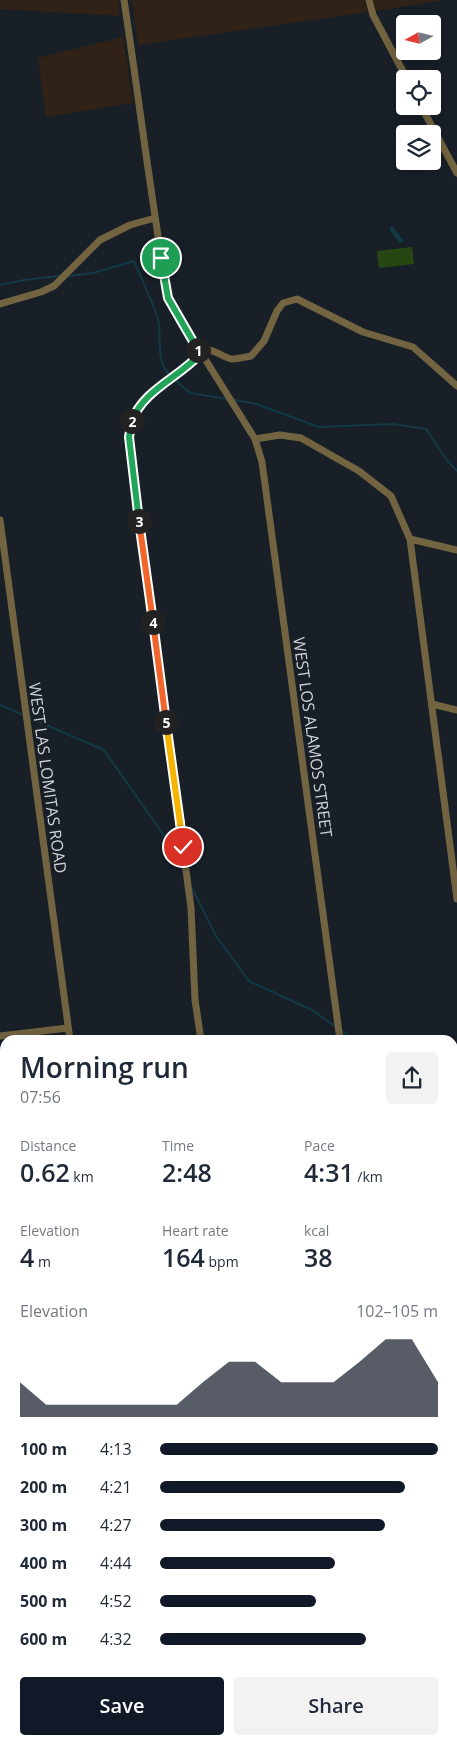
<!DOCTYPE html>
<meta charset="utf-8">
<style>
:root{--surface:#fff;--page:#f2f2f3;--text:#1f2937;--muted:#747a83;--accent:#111827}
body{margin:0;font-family:"Open Sans",sans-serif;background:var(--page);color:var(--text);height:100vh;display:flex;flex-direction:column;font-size:19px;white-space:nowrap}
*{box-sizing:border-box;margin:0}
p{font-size:16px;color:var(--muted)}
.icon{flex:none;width:28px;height:28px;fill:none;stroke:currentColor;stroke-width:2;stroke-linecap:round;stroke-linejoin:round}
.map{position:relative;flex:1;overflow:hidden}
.panel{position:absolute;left:0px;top:1035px;width:458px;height:710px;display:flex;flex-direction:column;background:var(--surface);border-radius:15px 15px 0 0;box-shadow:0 2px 12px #0003}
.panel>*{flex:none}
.needle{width:32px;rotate:262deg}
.fabs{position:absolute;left:396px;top:15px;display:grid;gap:10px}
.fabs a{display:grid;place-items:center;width:45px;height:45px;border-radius:5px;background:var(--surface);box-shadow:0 2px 12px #0003;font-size:25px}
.pin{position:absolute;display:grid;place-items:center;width:42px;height:42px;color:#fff;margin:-21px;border:2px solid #fff;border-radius:50%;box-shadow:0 1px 5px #0007}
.km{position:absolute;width:25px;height:25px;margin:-12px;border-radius:50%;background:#222;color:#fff;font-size:14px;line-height:25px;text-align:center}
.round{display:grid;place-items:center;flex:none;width:52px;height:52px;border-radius:5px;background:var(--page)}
.overview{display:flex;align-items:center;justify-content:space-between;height:85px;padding:0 20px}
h1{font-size:28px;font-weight:600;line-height:38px}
.figures{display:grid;grid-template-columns:repeat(3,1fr);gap:8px;height:85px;padding:5px 20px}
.figures div{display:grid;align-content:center}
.figures b{font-size:25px;font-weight:600}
.figures small{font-size:14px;font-weight:400}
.figures p{font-size:14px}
.chart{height:140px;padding:10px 20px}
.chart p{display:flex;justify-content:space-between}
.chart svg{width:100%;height:90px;margin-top:5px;fill:var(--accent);opacity:.7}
.button{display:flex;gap:10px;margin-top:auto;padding:10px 20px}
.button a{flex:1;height:58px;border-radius:5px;background:var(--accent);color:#fff;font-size:20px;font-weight:600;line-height:58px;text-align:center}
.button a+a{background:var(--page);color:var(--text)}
ul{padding:0 20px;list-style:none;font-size:16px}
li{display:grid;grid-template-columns:80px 60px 1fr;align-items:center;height:38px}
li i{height:12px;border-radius:6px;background:var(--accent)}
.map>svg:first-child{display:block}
</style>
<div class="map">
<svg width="457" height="1745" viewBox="0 0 457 1745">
<rect width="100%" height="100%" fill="#181f27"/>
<!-- commercial -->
<path fill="#302216" d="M0,0H118L120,16L0,9Z
M132,0H364L368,12L138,45Z
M373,0H444L376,11Z
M123,37L133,103L46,117L38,58Z"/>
<!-- built -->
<path fill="#1e2835" d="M453,1180L457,1182V1427L453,1428Z"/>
<!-- green -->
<path fill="#264612" d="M412,247L414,264L379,268L377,251Z
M457,1203V1259L453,1261V1206Z
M453,1324L457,1333V1365L453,1357Z"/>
<!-- water -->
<path fill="#113a45" d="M392,226L404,241L400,243L389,229Z"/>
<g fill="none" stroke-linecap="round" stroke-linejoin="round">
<!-- stream -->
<path stroke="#113a45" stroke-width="2" d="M69,276L93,273L134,261C142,280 152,300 158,319C162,336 155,362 170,375
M0,285L24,280L59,276
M173,378L190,393L227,399
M235,400L256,404L319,427L393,424L426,429L446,459L457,471
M0,705L23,715
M30,718L104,750L165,837L183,871
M192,888L216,936L249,981L312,1010L336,1027
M342,1031L355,1040
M452,1097L457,1099
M452,1611L457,1617
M0,1704L5,1705
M223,1740L232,1745
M427,1740L432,1745"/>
<!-- minor -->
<path stroke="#726440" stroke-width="7" d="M124,0C139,99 151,199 168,298L170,303L255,439L280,435L301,438L359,471L391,496L410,539L457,899
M369,0L373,15L407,79
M421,106L457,173
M0,304L41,292L54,286L100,240L130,225L155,218
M255,439L262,462L340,1040
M0,520L70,1040
M410,539L457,550
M432,704L457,710
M0,1036L68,1028
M201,1040L195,1000L191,908L131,458C130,448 127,438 130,428C135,400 165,383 186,367C193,363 199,352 207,350C215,349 223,358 232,359C238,359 245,357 251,356L264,341L277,311L283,303L297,299L363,332L413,347L457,386
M452,1071H457
M0,1149L5,1148
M368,1740L369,1745"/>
<!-- major -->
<path stroke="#c7ab5d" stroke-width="9" d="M452,1485L457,1484
M452,1500H457
M0,1547L5,1546
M0,1563L5,1562"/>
</g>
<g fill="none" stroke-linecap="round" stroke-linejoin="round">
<defs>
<path id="split-1" d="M161,258L168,298L198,350"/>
<path id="split-2" d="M132,421C143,390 180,377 200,354L198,350"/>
<path id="split-3" d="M132,421L129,437L139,521"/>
<path id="split-4" d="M139,521L153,622"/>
<path id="split-5" d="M153,622L166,722"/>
<path id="split-6" d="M166,722L180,823"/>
<path id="split-7" d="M180,823L183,847"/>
</defs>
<!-- split-1 casing -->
<use href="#split-1" stroke="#fff" stroke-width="10"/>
<!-- split-2 casing -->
<use href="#split-2" stroke="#fff" stroke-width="10"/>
<!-- split-3 casing -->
<use href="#split-3" stroke="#fff" stroke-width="10"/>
<!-- split-4 casing -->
<use href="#split-4" stroke="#fff" stroke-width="10"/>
<!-- split-5 casing -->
<use href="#split-5" stroke="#fff" stroke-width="10"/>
<!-- split-6 casing -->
<use href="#split-6" stroke="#fff" stroke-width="10"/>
<!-- split-7 casing -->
<use href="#split-7" stroke="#fff" stroke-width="10"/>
<!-- split-1 -->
<use href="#split-1" stroke="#22a559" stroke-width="6"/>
<!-- split-2 -->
<use href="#split-2" stroke="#22a559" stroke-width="6"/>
<!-- split-3 -->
<use href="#split-3" stroke="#22a559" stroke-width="6"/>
<!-- split-4 -->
<use href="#split-4" stroke="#f0652b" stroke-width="6"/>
<!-- split-5 -->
<use href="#split-5" stroke="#f0652b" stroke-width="6"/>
<!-- split-6 -->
<use href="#split-6" stroke="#f5b400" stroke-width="6"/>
<!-- split-7 -->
<use href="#split-7" stroke="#f5b400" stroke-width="6"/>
</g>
<g text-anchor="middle" stroke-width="5" stroke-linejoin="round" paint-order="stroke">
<!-- street labels -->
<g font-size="16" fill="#cfd4da" stroke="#181f27">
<text transform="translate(313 737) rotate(82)" y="6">WEST LOS ALAMOS STREET</text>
<text transform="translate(48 778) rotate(82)" y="6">WEST LAS LOMITAS ROAD</text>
</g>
</g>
</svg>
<div class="fabs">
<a><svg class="needle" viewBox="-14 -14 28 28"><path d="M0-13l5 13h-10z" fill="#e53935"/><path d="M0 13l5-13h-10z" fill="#747a83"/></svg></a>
<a><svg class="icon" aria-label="locate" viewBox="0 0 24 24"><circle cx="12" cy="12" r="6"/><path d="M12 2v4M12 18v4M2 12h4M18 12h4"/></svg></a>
<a><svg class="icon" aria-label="layers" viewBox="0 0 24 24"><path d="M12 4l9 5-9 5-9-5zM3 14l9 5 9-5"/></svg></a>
</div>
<div class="pin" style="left:161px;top:258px;background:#1e9e55"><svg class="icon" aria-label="arrive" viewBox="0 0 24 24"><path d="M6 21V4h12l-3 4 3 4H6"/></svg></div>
<div class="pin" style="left:183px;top:847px;background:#d93025"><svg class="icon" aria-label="check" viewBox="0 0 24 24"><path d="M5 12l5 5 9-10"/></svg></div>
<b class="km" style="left:198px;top:350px">1</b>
<b class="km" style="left:132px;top:421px">2</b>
<b class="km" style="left:139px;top:521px">3</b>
<b class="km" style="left:153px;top:622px">4</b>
<b class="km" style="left:166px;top:722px">5</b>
<section class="panel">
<div class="overview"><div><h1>Morning run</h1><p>07:56</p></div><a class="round"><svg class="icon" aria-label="share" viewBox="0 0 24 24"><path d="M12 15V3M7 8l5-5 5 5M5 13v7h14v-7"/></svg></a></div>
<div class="figures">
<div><p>Distance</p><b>0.62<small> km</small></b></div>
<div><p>Time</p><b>2:48</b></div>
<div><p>Pace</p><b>4:31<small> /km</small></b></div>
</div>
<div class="figures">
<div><p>Elevation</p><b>4<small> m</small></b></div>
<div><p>Heart rate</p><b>164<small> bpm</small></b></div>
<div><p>kcal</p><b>38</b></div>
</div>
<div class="chart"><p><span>Elevation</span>102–105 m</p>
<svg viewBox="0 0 160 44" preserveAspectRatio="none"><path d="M0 44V27L10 38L20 38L30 38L40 38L50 38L60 38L70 27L80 17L90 17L100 27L110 27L120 27L130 17L140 6L150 6L160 27V44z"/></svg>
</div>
<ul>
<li><b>100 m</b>4:13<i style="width:100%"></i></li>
<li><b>200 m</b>4:21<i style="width:88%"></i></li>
<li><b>300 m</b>4:27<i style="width:81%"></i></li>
<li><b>400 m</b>4:44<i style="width:63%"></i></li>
<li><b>500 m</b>4:52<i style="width:56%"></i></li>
<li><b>600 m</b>4:32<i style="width:74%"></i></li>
</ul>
<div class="button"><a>Save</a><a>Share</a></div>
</section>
</div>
